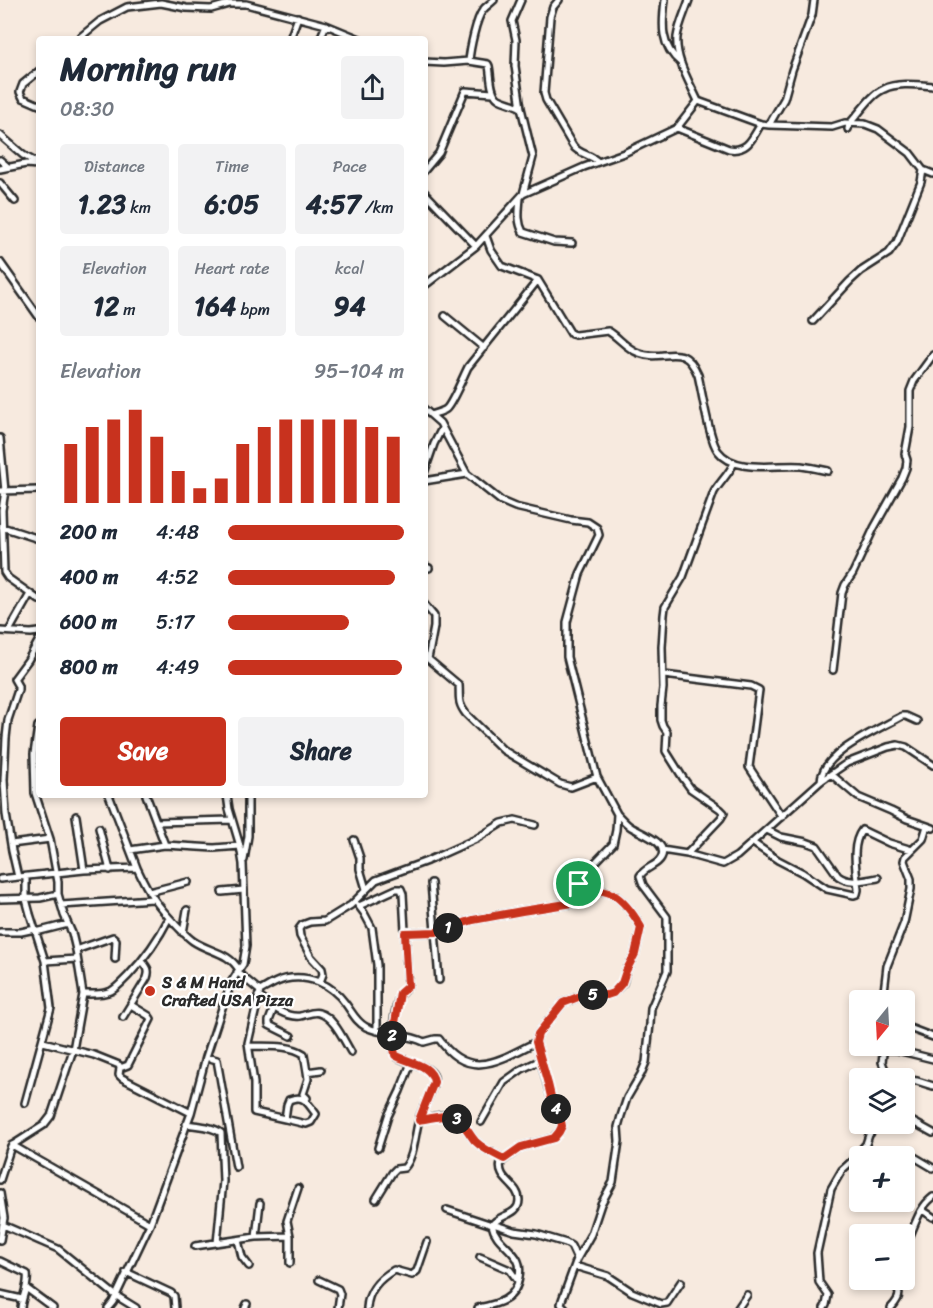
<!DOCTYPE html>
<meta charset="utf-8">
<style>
:root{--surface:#fff;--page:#f2f2f3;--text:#1f2937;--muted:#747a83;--accent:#c8321e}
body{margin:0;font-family:Sriracha,sans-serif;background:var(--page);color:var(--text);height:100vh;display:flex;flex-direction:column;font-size:22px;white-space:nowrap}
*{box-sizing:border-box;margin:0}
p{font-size:20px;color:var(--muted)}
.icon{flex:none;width:33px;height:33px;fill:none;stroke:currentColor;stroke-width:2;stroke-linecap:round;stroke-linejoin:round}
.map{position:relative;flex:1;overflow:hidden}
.side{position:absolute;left:36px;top:36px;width:392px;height:762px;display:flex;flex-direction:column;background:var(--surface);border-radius:6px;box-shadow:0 3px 9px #0003}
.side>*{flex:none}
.needle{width:39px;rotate:198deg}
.controls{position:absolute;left:849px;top:990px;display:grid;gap:12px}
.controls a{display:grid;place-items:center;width:66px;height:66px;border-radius:6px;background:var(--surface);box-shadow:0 3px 9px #0003;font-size:30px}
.pin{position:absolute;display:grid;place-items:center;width:51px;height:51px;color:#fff;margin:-26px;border:3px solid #fff;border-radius:50%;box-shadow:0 2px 6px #0007}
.km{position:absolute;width:30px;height:30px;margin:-15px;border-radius:50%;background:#222;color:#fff;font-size:16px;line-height:30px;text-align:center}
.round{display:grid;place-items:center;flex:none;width:63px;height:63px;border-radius:6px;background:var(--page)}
.summary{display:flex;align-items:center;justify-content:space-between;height:102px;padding:0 24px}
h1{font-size:33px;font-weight:700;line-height:45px}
.figures{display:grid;grid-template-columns:repeat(3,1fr);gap:9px;height:102px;padding:6px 24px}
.figures div{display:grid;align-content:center;border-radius:6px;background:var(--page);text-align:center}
.figures b{font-size:26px;font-weight:700}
.figures small{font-size:16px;font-weight:400}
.figures p{font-size:16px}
.chart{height:168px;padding:12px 24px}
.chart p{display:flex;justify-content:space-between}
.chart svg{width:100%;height:108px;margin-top:6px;stroke:var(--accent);stroke-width:6}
.action{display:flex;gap:12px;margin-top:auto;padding:12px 24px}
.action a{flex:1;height:69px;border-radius:6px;background:var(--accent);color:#fff;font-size:24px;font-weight:700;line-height:69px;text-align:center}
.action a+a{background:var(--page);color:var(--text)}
ul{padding:0 24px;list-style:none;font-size:20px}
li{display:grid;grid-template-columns:96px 72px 1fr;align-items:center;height:45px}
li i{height:15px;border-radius:8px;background:var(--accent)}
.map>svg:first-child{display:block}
</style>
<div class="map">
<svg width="933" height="1308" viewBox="0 0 933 1308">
<rect width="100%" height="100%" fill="#f7eadf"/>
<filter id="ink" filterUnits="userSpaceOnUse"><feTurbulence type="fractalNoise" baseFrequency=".0167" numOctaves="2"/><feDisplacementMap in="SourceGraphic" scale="12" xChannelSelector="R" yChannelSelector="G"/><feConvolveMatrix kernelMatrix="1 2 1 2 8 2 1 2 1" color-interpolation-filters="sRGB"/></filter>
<g filter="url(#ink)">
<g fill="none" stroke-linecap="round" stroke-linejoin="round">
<defs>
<path id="minor" d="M521,0L512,21L516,40L515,66L521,108L533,157L523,194
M559,0L553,7L550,17L544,93L546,100L573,146C580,155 591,154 598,162
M665,0C662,25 660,46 681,63
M689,0C685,12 679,24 677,37C675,59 689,81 698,101L761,124L769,125L784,99L792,70L812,15L814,0
M78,39L100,21L127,7L161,3L186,8L211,9L229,4H246L326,25L360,39
M290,39L298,17
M320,39L326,25
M469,61C470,49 476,19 483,10C486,6 490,4 494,0
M424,62L444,63L469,61L488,64L489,66C491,75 490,94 499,99C506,103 514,103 521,108
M39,71L23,84L20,92L23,98L39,105
M769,125L832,127L845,123L865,124L878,129L910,153L923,170L933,174
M677,128L729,149C748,152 752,138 761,124
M848,129L849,124C860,113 870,95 884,89C897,82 919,85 933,86
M0,135L23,155L39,164
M0,160L8,167
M0,169L26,164L37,165
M424,171L439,153L465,91L493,93
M0,183L15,201
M424,192L476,246
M520,198C519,211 517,221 523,232L554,242L572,243
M486,236L491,250L502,266L538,280L571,334L575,335L608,331C619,337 625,348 639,353C664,363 683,339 698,375C702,391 709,440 718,451C735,474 776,464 801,466C810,467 819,469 828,471
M0,262L39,317
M424,286L476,246L523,194L584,167L624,153L677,128L698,101
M445,316L484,348
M813,321L850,281L861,271L889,253L897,242L921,182L923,170
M424,409L440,423L467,474L501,501L515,507L571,520L588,522L597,528L599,535L580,574L567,622V657L597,777L617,814L616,830L613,844L584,874L580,880L579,884L583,887C592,889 603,890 612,894C625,901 634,915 641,927L635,954L626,971L623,983L613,993L607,995H583L563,1003L538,1034L536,1042L553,1105L560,1116L562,1126L559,1132L553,1138L521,1147L501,1162C496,1180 519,1184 519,1200C519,1216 499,1214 492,1225C495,1240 509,1246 517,1259C520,1264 520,1271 519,1277C516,1300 498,1304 478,1308
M431,415C436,413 442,412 446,409C452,404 463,377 468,367L538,280
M0,438L5,491L2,510L4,572L8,578L39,600
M424,473L434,444L442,428
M424,481L467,474
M0,491L39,490
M2,527L39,539
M424,566L429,568
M424,604L434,616V627L428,659L459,685C460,698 457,702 466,714L503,750L560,784L571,787L597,777
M0,631L31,633L39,632
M9,631L30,594
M833,670L842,593L845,585L853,573L874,528L902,478L906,468L907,460L905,454L910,427V391L914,381L933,355
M664,675L751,686L759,690L749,767L782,817
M831,774L858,797L891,811L907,819L933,828
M821,781C821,753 880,729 902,716H906L917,721
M109,795L137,868
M146,795L165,845
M227,795L229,809L240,846L243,864L246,946L243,964L239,970
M76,816L84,870
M156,822L232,820
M99,828L110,870
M767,830L781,837L806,842L817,846L838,876C850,885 865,880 878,878
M354,840L360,858V869L366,889
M753,843L778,860L803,873L827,889L854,895L857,894L858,890C857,872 850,846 862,830L889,843L912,850
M11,844L50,839
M130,850L165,845L214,848L240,846
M662,850L687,854L723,864L737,856L821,781L847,763L888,747L898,745L906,747L933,765
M687,854L721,818L724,813L720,809L691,789L683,778L666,751L667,732L663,726L661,720V706L663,688L662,647L664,615L665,607L683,577L714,492C720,482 729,474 734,463
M244,860L248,836V795
M18,877L12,851L6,814L4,780L6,738L8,720L18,690V686L14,679L28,660L39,640
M0,879L84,870L137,868C149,894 157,905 176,925C182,931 187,937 193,941C209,952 229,952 239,970L232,981L222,1008L206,1057L191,1113L150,1224L113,1302L108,1308
M431,883L439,980
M149,892L188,882
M222,892L244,890
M0,899L40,898L58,894
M61,905L153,899
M358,905L364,913L372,928L377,965V1031
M359,906L396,889H401L403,894L408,986C406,989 401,992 400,996C395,1006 388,1051 398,1057C407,1063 430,1065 434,1077C436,1083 423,1108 420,1116C415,1130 415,1157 404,1168L396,1169L392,1173L376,1199
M0,932H21L35,929
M36,932L68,924
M183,933L187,910
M405,933L436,932L473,920L522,911L573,903L576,900V890L579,884
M76,950L113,937L116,940L115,959
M45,961L77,959
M237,972L260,991
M320,982L323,974L322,969L311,957L300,936L299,929L302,925L310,922L325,921L351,905L376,880L427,861L476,839L502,823L515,820L535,825
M260,991C267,987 276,981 285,979C309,974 331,984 345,1003C352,1012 356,1022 366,1027C385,1036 407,1033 424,1042L435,1039H439C469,1082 500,1060 536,1042
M260,991L248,1043L254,1083V1112L285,1119L287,1105L289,1100C305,1094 307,1103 316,1114L311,1122L306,1124L285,1119
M83,994C92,994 102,995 111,991C117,988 123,981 128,976C145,958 158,940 169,918
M258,996C270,1005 285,1018 300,1016C306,1015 313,1011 319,1013C334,1017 343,1039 351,1052
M883,1000L887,966L904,923L911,889V879L904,861L905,857L923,839L927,826
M274,1008L269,1021V1025L291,1036
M123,1017L147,978C150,970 147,967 142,961
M904,1026L933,1037
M43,1042L94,1055L119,1065L120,1068L119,1075L122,1078L191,1113
M249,1046C266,1047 289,1044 304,1054L307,1072L321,1070
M884,1046L882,1062L888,1078
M883,1049L897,1050L933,1059
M206,1057L217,1060L236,1167
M120,1068L128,1065L151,1019L149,1016L131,1005
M904,1079L917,1081L933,1086
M307,1098L303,1094L308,1079L307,1072
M25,1103L51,1008L45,961L30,914L26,899V877
M904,1117L933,1133
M419,1120C429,1118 443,1113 453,1116C463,1120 468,1133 475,1141C483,1149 494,1154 504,1159
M481,1122L504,1082L522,1069L541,1060
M186,1124C197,1126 213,1126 221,1133L223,1181L217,1243
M12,1145L150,1224
M378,1148L388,1116L400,1091L411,1063
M911,1155L933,1168
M0,1180L11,1146L44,1125L51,1116L73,1050L83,994L76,950L72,933L64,915L58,894V882L50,839L35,793L34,754L38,726
M0,1193L4,1218L0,1240
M447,1210L492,1225
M922,1210L933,1217
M493,1224L514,1231L536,1234L566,1243L571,1246L577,1259
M3,1225L58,1249L115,1295L136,1308
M256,1237L260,1203
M238,1240L242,1257L249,1266
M195,1246L256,1237L290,1236
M904,1247C915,1230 916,1210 933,1197
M480,1257L510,1270L518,1281
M0,1261L27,1274C29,1286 22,1296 21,1308
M290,1263V1236L287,1221L298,1188
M575,1266L608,1276L632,1292L661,1304L667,1303L681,1282
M126,1272L171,1293L174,1296L175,1308
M319,1280L338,1289L340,1294L338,1308
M26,1288L53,1308
M0,1294L22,1299
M245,1308L247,1304
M367,1308C368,1290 379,1279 394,1270L412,1275L417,1271L427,1242
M565,1308L561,1304L562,1300L577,1259L591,1234L601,1204L613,1182L619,1141L618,1127L621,1116L627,1098L641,1074L646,1062L650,1024L651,1008L667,971V917L643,885L640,876C645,867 657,866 661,858C670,842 640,833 631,827C626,824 621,818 617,814
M738,1308L747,1295
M824,1308L826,1305L828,1295L819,1282L817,1253L831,1189L842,1170L852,1161L866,1144L869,1135L878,1124
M891,1308C902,1296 901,1292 891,1280"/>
</defs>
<!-- minor casing -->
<use href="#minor" stroke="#2b2b2b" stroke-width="10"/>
<!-- minor -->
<use href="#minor" stroke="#fff" stroke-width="5"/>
</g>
</g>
<g fill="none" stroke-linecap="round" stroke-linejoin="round" filter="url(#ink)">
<defs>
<path id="route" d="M579,884L583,887C592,889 603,890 612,894C625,901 634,915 641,927L635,954L626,971L622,983L613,993L607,995H583L563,1003L538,1034L536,1042L548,1084L553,1105L560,1116L562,1126L559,1132L554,1138L521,1147L504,1159C494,1154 483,1149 475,1141C468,1133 463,1120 453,1116C445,1114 428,1119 419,1120L434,1082C432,1064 408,1063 395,1055L392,1034L394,1029L400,993L408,986L405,933L436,932L473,920L522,911L573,903L576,900V890Z"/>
</defs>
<!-- route casing -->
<use href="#route" stroke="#fff" stroke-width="12"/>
<!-- route -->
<use href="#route" stroke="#c8321e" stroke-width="8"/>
</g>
<!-- markers -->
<circle fill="#c8321e" stroke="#fff" stroke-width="2" cx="150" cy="991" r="6"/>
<g text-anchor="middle" stroke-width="4.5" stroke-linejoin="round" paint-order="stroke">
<!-- poi labels -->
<g font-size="16" font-weight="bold" fill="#2b2b2b" stroke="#fff" text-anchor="start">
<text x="162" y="988">S &amp; M Hand<tspan x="162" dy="18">Crafted USA Pizza</tspan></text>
</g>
</g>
</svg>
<div class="controls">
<a><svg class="needle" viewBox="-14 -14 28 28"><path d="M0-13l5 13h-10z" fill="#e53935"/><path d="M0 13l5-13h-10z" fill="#747a83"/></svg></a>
<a><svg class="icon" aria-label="layers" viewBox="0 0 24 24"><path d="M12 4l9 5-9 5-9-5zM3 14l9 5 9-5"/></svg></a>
<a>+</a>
<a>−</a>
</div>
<div class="pin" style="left:579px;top:884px;background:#1e9e55"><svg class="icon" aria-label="arrive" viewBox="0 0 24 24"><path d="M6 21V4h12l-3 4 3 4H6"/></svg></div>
<b class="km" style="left:448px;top:928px">1</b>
<b class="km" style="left:392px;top:1036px">2</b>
<b class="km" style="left:457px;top:1119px">3</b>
<b class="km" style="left:556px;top:1109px">4</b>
<b class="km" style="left:593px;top:995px">5</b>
<section class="side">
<div class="summary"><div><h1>Morning run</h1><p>08:30</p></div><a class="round"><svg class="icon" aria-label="share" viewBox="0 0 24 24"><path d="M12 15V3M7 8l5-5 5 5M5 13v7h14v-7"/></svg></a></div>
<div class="figures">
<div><p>Distance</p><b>1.23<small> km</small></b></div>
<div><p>Time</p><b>6:05</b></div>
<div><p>Pace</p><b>4:57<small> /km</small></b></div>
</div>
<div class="figures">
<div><p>Elevation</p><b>12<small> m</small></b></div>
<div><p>Heart rate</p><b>164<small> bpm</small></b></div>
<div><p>kcal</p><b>94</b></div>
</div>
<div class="chart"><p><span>Elevation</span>95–104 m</p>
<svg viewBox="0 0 160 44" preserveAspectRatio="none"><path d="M5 44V20M15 44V13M25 44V10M35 44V6M45 44V17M55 44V31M65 44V38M75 44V34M85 44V20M95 44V13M105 44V10M115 44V10M125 44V10M135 44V10M145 44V13M155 44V17"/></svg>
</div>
<ul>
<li><b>200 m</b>4:48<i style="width:100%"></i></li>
<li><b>400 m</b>4:52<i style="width:95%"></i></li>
<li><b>600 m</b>5:17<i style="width:69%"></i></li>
<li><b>800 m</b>4:49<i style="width:99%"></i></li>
</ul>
<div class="action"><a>Save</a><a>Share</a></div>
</section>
</div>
